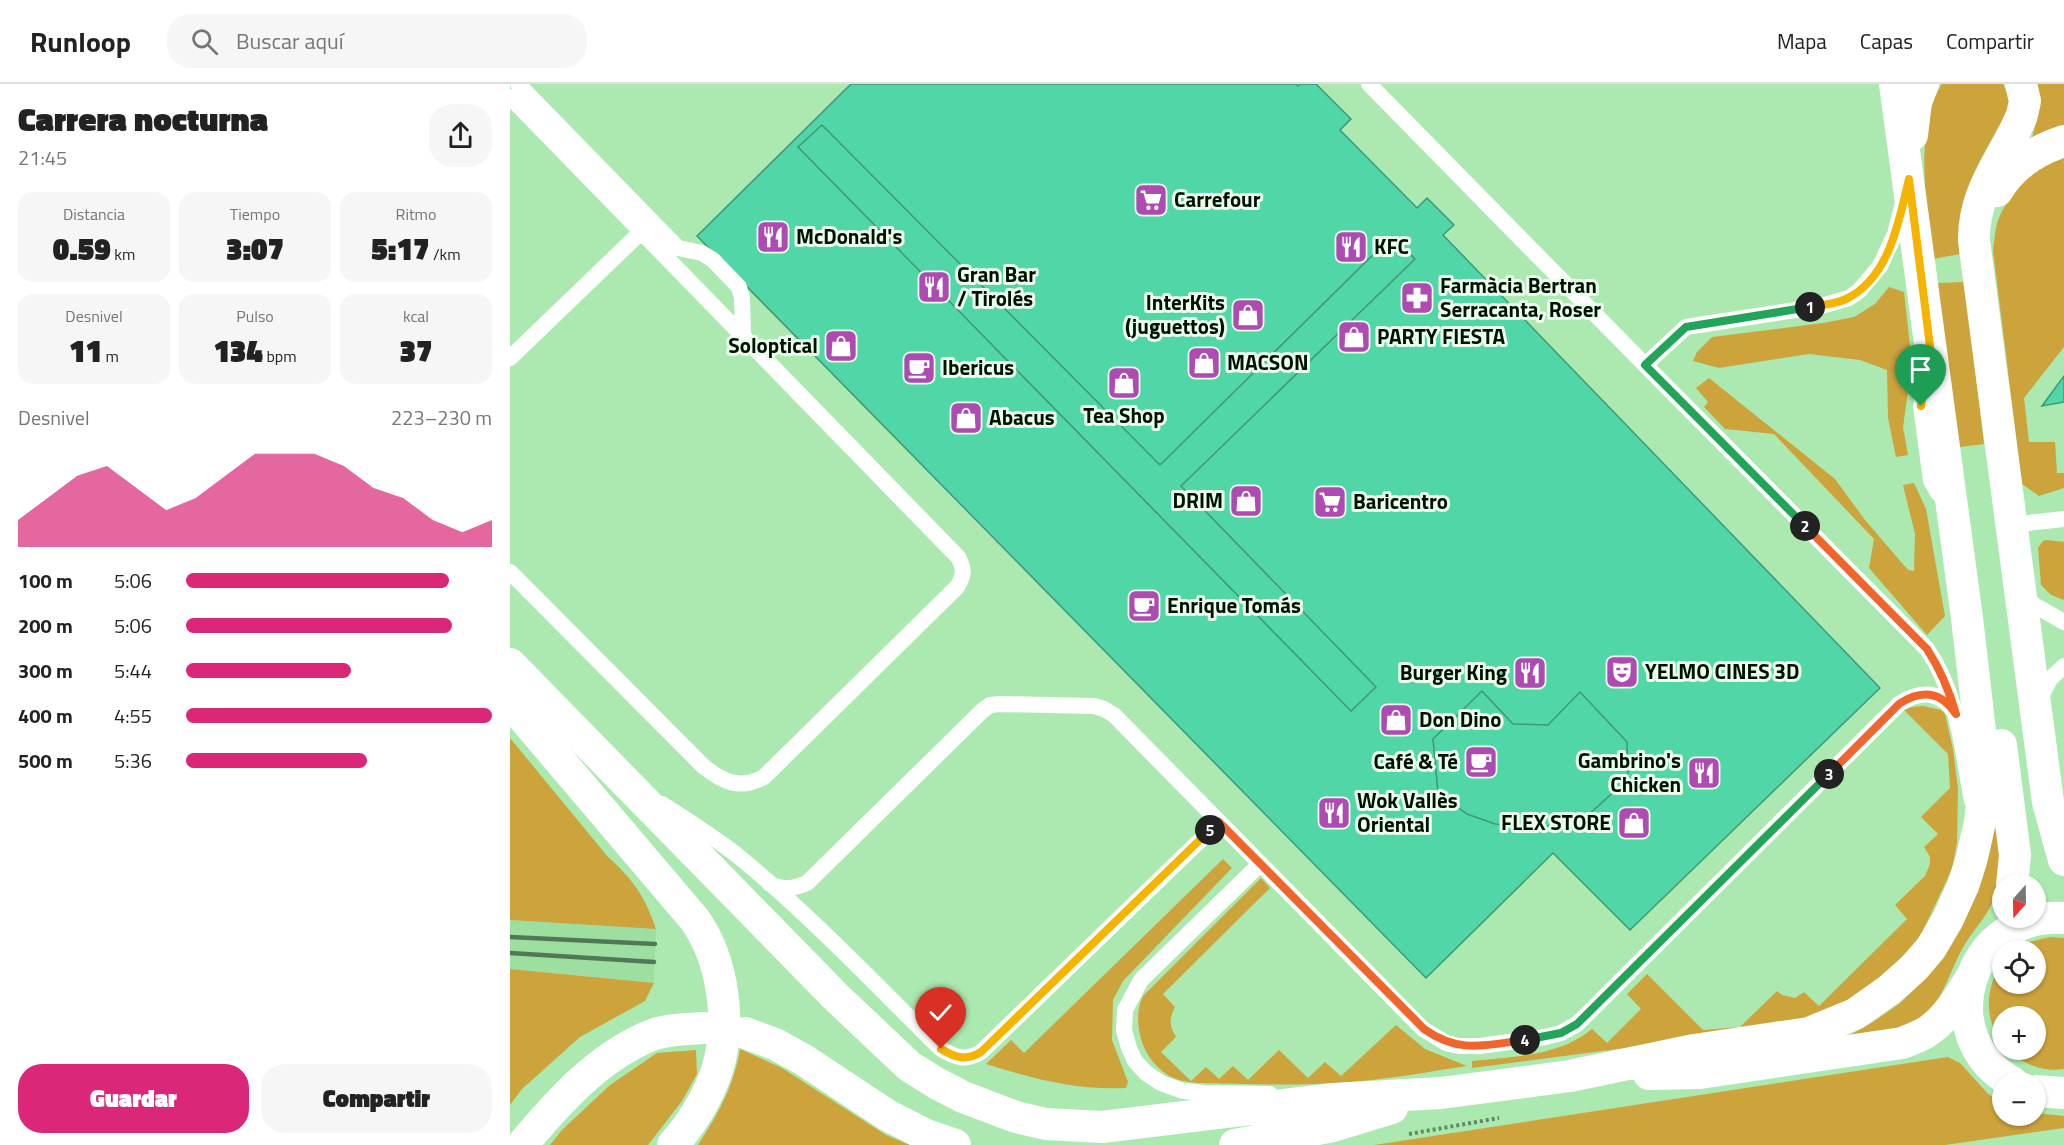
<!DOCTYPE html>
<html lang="es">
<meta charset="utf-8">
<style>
:root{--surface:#fff;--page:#f6f6f6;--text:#222;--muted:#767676;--line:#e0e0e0;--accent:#db2777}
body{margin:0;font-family:"Titillium Web",sans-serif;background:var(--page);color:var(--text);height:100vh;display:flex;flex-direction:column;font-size:22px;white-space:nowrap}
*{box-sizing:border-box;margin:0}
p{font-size:20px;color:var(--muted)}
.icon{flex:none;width:33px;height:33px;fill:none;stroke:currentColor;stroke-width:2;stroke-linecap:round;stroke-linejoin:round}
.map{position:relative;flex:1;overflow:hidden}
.details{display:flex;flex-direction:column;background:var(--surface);width:510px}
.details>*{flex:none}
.needle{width:39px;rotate:200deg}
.tools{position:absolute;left:1482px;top:790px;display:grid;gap:12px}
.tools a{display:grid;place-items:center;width:54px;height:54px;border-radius:50%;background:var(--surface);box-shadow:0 2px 4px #0004;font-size:30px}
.pin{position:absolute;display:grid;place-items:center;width:51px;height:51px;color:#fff;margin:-62px -26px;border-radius:50% 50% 50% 0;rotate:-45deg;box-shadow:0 0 6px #0007}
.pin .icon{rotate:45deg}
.km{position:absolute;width:30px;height:30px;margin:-15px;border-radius:50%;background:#222;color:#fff;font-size:16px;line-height:30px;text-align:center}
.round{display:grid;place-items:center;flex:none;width:63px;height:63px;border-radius:24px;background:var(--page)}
.overview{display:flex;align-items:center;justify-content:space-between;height:102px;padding:0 18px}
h1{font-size:33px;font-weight:800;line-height:45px}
.stats{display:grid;grid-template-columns:repeat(3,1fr);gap:9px;height:102px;padding:6px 18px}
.stats div{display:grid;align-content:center;border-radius:15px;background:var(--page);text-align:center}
.stats b{font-size:30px;font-weight:800}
.stats small{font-size:16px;font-weight:400}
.stats p{font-size:16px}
.chart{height:168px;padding:12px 18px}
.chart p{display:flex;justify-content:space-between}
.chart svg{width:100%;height:108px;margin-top:6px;fill:var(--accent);opacity:.7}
.button{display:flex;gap:12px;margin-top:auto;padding:12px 18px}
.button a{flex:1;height:69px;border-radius:24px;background:var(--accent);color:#fff;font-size:24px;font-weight:800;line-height:69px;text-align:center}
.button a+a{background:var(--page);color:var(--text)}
ul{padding:0 18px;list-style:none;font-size:20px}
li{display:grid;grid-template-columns:96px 72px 1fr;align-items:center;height:45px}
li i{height:15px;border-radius:8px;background:var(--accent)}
header{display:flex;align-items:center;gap:36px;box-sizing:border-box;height:84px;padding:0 30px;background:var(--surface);border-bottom:2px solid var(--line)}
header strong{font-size:28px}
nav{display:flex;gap:33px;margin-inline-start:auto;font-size:21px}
.search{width:420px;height:54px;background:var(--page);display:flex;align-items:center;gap:15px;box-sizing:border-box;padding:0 21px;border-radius:24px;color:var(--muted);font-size:22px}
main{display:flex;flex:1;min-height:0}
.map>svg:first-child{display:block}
</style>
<header>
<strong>Runloop</strong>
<div class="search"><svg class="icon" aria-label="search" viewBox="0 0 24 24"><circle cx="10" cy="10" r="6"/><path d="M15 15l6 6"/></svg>Buscar aquí</div>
<nav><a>Mapa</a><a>Capas</a><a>Compartir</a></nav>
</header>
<main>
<section class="details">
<div class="overview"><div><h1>Carrera nocturna</h1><p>21:45</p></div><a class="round"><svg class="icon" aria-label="share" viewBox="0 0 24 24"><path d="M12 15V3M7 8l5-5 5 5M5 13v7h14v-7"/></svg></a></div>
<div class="stats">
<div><p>Distancia</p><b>0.59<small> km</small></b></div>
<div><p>Tiempo</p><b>3:07</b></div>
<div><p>Ritmo</p><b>5:17<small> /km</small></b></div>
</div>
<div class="stats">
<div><p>Desnivel</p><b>11<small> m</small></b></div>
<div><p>Pulso</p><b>134<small> bpm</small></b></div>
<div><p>kcal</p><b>37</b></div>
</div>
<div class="chart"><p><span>Desnivel</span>223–230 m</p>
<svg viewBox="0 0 160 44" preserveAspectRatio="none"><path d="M0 44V33L10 24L20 15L30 11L40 20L50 29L60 24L70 15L80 6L90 6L100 6L110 11L120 20L130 24L140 33L150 38L160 33V44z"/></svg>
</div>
<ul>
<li><b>100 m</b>5:06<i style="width:86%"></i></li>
<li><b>200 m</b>5:06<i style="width:87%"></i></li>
<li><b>300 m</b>5:44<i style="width:54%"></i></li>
<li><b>400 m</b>4:55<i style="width:100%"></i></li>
<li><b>500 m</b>5:36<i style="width:59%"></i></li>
</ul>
<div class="button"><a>Guardar</a><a>Compartir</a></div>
</section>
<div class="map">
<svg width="1554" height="1061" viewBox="0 0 1554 1061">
<rect width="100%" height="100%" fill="#ace9b0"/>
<!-- built -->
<path fill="#9cdfa1" d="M0,836L146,845L144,899L0,885Z"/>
<!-- green -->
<path fill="#cda33c" d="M1432,0H1493L1502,19C1486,49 1458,91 1452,124C1448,139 1449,154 1450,170L1423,175C1416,127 1404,42 1432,0Z
M1525,0H1554V46L1521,56C1528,37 1529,20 1525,0Z
M1554,70V263L1514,314L1519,358H1545L1547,389H1554V404L1529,412L1512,400L1483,167C1484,158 1485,148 1487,139C1498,108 1526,84 1554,70Z
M1455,198L1474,360L1450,363L1427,199Z
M1379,203L1394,208L1402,279L1393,343L1398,371L1386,373L1378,334L1377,286L1350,276L1299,270L1209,284L1183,277L1187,268L1202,253L1313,239L1344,233L1365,220Z
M1199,294L1325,395L1355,436L1398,486L1404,487L1405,450L1393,401L1404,399L1416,425L1435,532L1417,551L1359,484L1364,455L1264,350L1215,345L1194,323L1198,318L1186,304Z
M1536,456L1554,458V516L1541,511L1531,501L1528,464L1533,457Z
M1413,622L1431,626L1435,630L1443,665L1448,705L1447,759L1442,785L1410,853L1383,882L1357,904L1330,921L1275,943L962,984V977C1004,972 1048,973 1082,945L1097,959L1131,925L1117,910L1137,890L1193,946L1230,943L1267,907L1272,911L1285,914L1294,908L1309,922L1397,835L1385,821L1415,792L1420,780V773L1414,763L1428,750L1411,733L1440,704L1438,670L1394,626L1402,623Z
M0,654L98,773C122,794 136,814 146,845L0,836Z
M1485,739L1492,740C1491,763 1492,787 1486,809C1480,830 1466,842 1455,860C1436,891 1432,933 1390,946C1375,950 1355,949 1340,951L1363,938L1389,920L1409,901L1422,885L1472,795L1480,768Z
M713,775L722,784L613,897L603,916L602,956L618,998L616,1004C564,1006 525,995 476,980L501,956L514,969Z
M751,794L760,804L653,910L665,923C659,935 659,942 666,953L651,968L681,997L696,983L709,995L723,982L738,996L769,966L798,994L815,978L831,992L886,941L915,965L957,982C918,988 879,995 840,998C803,1001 767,1001 730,1000C712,999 683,1001 666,995C648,988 634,970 630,951C627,937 627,925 633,912Z
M1540,853L1554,854V985C1535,988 1512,981 1499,966H1526V933H1492V958C1474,937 1475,902 1492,880V900H1526V867H1505L1519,858Z
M0,885L144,899L135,917L70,953L12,1005L0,1021Z
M230,965L272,984L376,1051L400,1061H188C208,1030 224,1002 230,965Z
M186,966L187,990L172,1017L138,1061H40L52,1046L100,1001L147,969Z
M1438,973L1450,979L1478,1010L1492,1018V1032H1526V1029L1554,1032V1044L1435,1061H864Z"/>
<!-- building -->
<path fill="#51d6a7" stroke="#3e9877" stroke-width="1.5" d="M341,0H786L788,2L790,0H806L841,35L830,46L907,124L917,114L944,141L933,151L1370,604L1120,846L1043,769L916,894L187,152Z
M312,41L650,381L882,152L905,175L671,402L866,603L841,627L288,63Z
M1554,292V318L1532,322Z
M972,607L1003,640L1038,641L1070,608L1117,658L1118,695L1076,733L1033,743L985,740L957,730L928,709L923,655Z"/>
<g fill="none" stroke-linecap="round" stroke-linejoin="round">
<!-- path -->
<path stroke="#608a63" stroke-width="4" stroke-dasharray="3 3" stroke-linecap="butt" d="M899,1050L989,1034"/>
<!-- lane -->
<path stroke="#fff" stroke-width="16" d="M8,0L168,164L192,169L203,176L229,203L232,214L233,251
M859,0L1135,281L1176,243L1311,222L1339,214L1349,207L1370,182L1385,150L1393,119
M0,13L448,473C455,485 454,492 447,503L254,693C229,706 213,698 193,682L0,488
M0,274L132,147
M1135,281L1417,565C1448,610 1452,665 1462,717
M1422,297L1413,307L1411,322L1421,397L1428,409L1440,414
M1500,441L1554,435
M1513,510L1524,521L1554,538
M1529,616L1540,595L1554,582
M152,720C178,737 204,753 228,772C300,831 365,900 431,965C446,974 456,977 471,968L709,738
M750,780L631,896L615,926L614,946L619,964L625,977L636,989L651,999L673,1007L695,1009L760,1010
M260,800C274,806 283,805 297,799L472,627L480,621L490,620L584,622L594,625L604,631L913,945L936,959L949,962H970L1035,953L1051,949L1067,940L1389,620C1411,605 1431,607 1446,630"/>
<!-- street -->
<path stroke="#fff" stroke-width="32" d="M1511,0L1515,17L1512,31C1494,76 1463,106 1464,157L1538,718L1554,776
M1402,51L1406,18L1413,0
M1487,107C1502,81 1526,66 1554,57
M0,580L325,912L399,982L426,999L453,1013L506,1033L536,1040L592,1043L823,1015L931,1009L1060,992L1184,966L1299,949L1345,930L1379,906L1405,883L1421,864L1438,835L1453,802L1461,777L1470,738L1474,703L1473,673L1457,534L1385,0
M0,618L185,836C213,876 222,939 207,986C198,1014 182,1039 163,1061
M1491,661L1505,771L1502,801
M235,949L265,960L294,976L377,1031L416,1051L445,1061
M1139,990L1190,989L1392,959C1400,956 1408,953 1415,949C1435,937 1449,914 1461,894
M1503,999C1420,953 1457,827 1554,834
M1526,1007L1554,1009
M12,1061C48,1018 89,972 142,951C158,945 176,945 193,944
M725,1061L823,1042L882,1024"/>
<!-- rail -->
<path stroke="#527955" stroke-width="4.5" d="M0,853L145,860
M0,869L144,878"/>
</g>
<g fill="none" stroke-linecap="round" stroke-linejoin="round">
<defs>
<path id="split-1" d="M1300,223C1313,221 1325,220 1336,215C1380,194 1389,136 1399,95L1424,294L1413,307L1411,322"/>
<path id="split-2" d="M1295,442L1135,281L1176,243L1300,223"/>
<path id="split-3" d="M1295,442L1417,565C1430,585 1439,606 1446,630C1431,607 1411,605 1389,620L1319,690"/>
<path id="split-4" d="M1015,956L1051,949L1067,940L1319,690"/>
<path id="split-5" d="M700,746L709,738L914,945C949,970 975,961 1015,956"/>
<path id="split-6" d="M431,965C446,974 456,977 471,968L700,746"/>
</defs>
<!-- split-1 casing -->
<use href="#split-1" stroke="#fff" stroke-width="12"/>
<!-- split-2 casing -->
<use href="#split-2" stroke="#fff" stroke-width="12"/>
<!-- split-3 casing -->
<use href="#split-3" stroke="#fff" stroke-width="12"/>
<!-- split-4 casing -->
<use href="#split-4" stroke="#fff" stroke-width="12"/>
<!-- split-5 casing -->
<use href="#split-5" stroke="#fff" stroke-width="12"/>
<!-- split-6 casing -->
<use href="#split-6" stroke="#fff" stroke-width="12"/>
<!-- split-1 -->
<use href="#split-1" stroke="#f5b400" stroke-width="8"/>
<!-- split-2 -->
<use href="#split-2" stroke="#22a559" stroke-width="8"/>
<!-- split-3 -->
<use href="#split-3" stroke="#f0652b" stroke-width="8"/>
<!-- split-4 -->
<use href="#split-4" stroke="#22a559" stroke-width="8"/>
<!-- split-5 -->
<use href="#split-5" stroke="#f0652b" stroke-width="8"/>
<!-- split-6 -->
<use href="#split-6" stroke="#f5b400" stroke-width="8"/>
</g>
<!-- icons -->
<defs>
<symbol id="supermarket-square" viewBox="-11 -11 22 22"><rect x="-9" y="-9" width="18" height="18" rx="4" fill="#ae4bb2" stroke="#ecfeec"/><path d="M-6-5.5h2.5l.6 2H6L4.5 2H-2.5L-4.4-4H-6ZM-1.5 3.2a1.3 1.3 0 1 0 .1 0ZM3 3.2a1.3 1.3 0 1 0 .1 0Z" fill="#fff"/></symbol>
<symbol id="restaurant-square" viewBox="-11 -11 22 22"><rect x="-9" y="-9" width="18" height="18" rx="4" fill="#ae4bb2" stroke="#ecfeec"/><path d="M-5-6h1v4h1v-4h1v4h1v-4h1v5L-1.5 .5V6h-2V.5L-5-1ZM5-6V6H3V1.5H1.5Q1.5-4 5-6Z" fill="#fff"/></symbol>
<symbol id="pharmacy-square" viewBox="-11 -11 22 22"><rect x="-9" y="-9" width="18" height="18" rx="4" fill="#ae4bb2" stroke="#ecfeec"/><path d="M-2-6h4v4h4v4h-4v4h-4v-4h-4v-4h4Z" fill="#fff"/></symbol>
<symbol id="shop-square" viewBox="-11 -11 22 22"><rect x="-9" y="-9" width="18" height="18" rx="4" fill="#ae4bb2" stroke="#ecfeec"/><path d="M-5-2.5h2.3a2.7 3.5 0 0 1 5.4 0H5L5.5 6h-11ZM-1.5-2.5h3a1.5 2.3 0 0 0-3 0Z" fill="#fff"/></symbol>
<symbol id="cafe-square" viewBox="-11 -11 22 22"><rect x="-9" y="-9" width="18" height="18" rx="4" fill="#ae4bb2" stroke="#ecfeec"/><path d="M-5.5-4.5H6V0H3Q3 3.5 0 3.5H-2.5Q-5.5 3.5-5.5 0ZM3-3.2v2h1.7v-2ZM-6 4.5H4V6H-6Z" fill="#fff"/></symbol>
<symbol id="theatre-square" viewBox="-11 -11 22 22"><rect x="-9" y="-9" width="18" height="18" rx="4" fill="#ae4bb2" stroke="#ecfeec"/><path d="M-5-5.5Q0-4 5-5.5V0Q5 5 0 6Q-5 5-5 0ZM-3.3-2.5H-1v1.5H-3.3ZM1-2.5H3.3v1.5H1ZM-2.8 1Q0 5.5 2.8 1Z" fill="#fff"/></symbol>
</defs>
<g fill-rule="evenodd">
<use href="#supermarket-square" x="622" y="97" width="38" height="38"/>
<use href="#restaurant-square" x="244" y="134" width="38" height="38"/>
<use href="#restaurant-square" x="822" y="144" width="38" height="38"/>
<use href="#restaurant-square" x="405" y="184" width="38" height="38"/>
<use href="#pharmacy-square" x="888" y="195" width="38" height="38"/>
<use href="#shop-square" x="719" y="212" width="38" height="38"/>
<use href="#shop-square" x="825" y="234" width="38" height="38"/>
<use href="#shop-square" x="312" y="243" width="38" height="38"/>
<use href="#shop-square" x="675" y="260" width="38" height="38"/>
<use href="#cafe-square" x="390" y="265" width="38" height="38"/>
<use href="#shop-square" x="595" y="280" width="38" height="38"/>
<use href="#shop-square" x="437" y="315" width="38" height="38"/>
<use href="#shop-square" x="717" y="398" width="38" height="38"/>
<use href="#supermarket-square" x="801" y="399" width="38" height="38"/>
<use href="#cafe-square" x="615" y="503" width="38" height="38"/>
<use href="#theatre-square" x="1093" y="569" width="38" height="38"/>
<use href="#restaurant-square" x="1001" y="570" width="38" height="38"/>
<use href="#shop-square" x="867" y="617" width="38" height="38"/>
<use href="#cafe-square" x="952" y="659" width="38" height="38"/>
<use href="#restaurant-square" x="1175" y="670" width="38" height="38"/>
<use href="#restaurant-square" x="805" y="710" width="38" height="38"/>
<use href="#shop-square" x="1105" y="720" width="38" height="38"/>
</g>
<g text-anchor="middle" stroke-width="6" stroke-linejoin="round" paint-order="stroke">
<!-- poi labels -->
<g font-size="21" font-weight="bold" fill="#001302" stroke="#ecfeec" text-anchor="start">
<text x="664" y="123">Carrefour</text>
<text x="286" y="160">McDonald's</text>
<text x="864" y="170">KFC</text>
<text x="447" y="198">Gran Bar<tspan x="447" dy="24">/ Tirolés</tspan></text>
<text x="930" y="209">Farmàcia Bertran<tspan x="930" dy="24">Serracanta, Roser</tspan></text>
<text x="715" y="226" text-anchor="end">InterKits<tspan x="715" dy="24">(juguettos)</tspan></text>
<text x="867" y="260">PARTY FIESTA</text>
<text x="308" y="269" text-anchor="end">Soloptical</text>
<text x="717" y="286">MACSON</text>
<text x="432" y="291">Ibericus</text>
<text x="614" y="339" text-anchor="middle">Tea Shop</text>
<text x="479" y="341">Abacus</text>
<text x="713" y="424" text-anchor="end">DRIM</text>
<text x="843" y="425">Baricentro</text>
<text x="657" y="529">Enrique Tomás</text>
<text x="1135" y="595">YELMO CINES 3D</text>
<text x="997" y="596" text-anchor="end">Burger King</text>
<text x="909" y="643">Don Dino</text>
<text x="1171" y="684" text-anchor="end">Gambrino's<tspan x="1171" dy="24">Chicken</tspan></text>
<text x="948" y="685" text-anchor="end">Café &amp; Té</text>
<text x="847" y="724">Wok Vallès<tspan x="847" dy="24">Oriental</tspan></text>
<text x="1101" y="746" text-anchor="end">FLEX STORE</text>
</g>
</g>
</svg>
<div class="tools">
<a><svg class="needle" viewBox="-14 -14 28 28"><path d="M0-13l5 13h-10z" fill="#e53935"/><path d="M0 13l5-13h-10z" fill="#767676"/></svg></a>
<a><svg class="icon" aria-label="locate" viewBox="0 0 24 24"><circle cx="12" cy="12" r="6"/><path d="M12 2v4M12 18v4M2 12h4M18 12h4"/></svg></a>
<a>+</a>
<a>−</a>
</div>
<div class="pin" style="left:1411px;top:322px;background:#1e9e55"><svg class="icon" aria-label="arrive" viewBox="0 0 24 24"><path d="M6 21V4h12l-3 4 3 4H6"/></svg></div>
<div class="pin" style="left:431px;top:965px;background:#d93025"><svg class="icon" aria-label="check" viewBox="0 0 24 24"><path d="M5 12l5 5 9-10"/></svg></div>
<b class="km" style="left:1300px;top:223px">1</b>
<b class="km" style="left:1295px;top:442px">2</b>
<b class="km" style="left:1319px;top:690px">3</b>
<b class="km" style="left:1015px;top:956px">4</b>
<b class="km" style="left:700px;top:746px">5</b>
</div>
</main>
